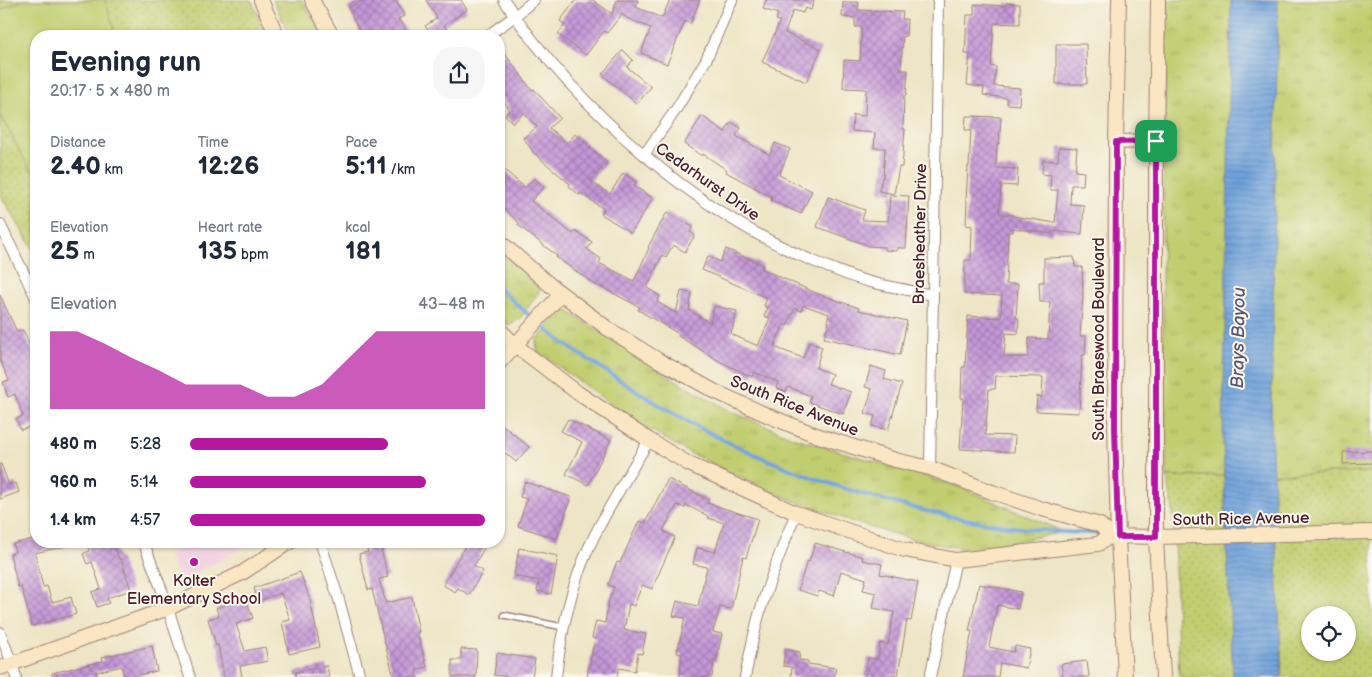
<!DOCTYPE html>
<meta charset="utf-8">
<style>
:root{--surface:#fff;--page:#f6f6f7;--text:#1f2937;--muted:#747a83;--accent:#b5179e}
body{margin:0;font-family:"Balsamiq Sans",sans-serif;background:var(--page);color:var(--text);height:100vh;display:flex;flex-direction:column;font-size:19px;white-space:nowrap}
*{box-sizing:border-box;margin:0}
p{font-size:16px;color:var(--muted)}
.icon{flex:none;width:28px;height:28px;fill:none;stroke:currentColor;stroke-width:2;stroke-linecap:round;stroke-linejoin:round}
.map{position:relative;flex:1;overflow:hidden}
.drawer{position:absolute;left:30px;top:30px;width:475px;height:518px;display:flex;flex-direction:column;background:var(--surface);border-radius:20px;box-shadow:0 1px 4px #0004}
.drawer>*{flex:none}
.tools{position:absolute;left:1301px;top:606px;display:grid;gap:10px}
.tools a{display:grid;place-items:center;width:55px;height:55px;border-radius:50%;background:var(--surface);box-shadow:0 1px 4px #0004;font-size:25px}
.pin{position:absolute;display:grid;place-items:center;width:42px;height:42px;color:#fff;margin:-21px;border-radius:10px;box-shadow:0 2px 8px #0006}
.round{display:grid;place-items:center;flex:none;width:52px;height:52px;border-radius:20px;background:var(--page)}
.headline{display:flex;align-items:center;justify-content:space-between;height:85px;padding:0 20px}
h1{font-size:28px;font-weight:700;line-height:38px}
.stats{display:grid;grid-template-columns:repeat(3,1fr);gap:8px;height:85px;padding:5px 20px}
.stats div{display:grid;align-content:center}
.stats b{font-size:25px;font-weight:700}
.stats small{font-size:14px;font-weight:400}
.stats p{font-size:14px}
.chart{height:140px;padding:10px 20px}
.chart p{display:flex;justify-content:space-between}
.chart svg{width:100%;height:90px;margin-top:5px;fill:var(--accent);opacity:.7}
ul{padding:0 20px;list-style:none;font-size:16px}
li{display:grid;grid-template-columns:80px 60px 1fr;align-items:center;height:38px}
li i{height:12px;border-radius:6px;background:var(--accent)}
.map>svg:first-child{display:block}
</style>
<div class="map">
<svg width="1372" height="677" viewBox="0 0 1372 677">
<defs>
<pattern id="grass-tufts" width="24" height="20" patternUnits="userSpaceOnUse" patternTransform="scale(1.25)"><rect width="24" height="20" fill="#c1ce70"/><path d="M3 7l-1-3M5 7V3M7 7l1-3M15 17l-1-3M17 17v-4M19 17l1-3" fill="none" stroke="#a7b061"/></pattern>
<pattern id="park-dots" width="8" height="8" patternUnits="userSpaceOnUse" patternTransform="scale(1.25)"><rect width="8" height="8" fill="#c1ce70"/><path d="M2 2h.1M6 6h.1" fill="none" stroke="#a7b061" stroke-width="1.8" stroke-linecap="round"/></pattern>
<pattern id="water-rules" width="6" height="5" patternUnits="userSpaceOnUse" patternTransform="scale(1.25)"><rect width="6" height="5" fill="#70a3dc"/><path d="M0 2.5h6" fill="none" stroke="#5e84b3"/></pattern>
<pattern id="building-cross-hatch" width="8" height="8" patternUnits="userSpaceOnUse" patternTransform="scale(1.25)"><rect width="8" height="8" fill="#c497d8"/><path d="M0 0l8 8M0 8l8-8" fill="none" stroke="#a17baf"/></pattern>
</defs>
<rect width="100%" height="100%" fill="#fbf7ec"/>
<filter id="ink" filterUnits="userSpaceOnUse"><feTurbulence type="fractalNoise" baseFrequency=".02" numOctaves="2"/><feDisplacementMap in="SourceGraphic" scale="10" xChannelSelector="R" yChannelSelector="G"/><feConvolveMatrix kernelMatrix="1 2 1 2 8 2 1 2 1" color-interpolation-filters="sRGB"/></filter>
<filter id="wash" filterUnits="userSpaceOnUse"><feTurbulence type="fractalNoise" baseFrequency=".0096" numOctaves="4" result="noise"/><feDisplacementMap in="SourceGraphic" scale="20" xChannelSelector="R" yChannelSelector="G"/><feGaussianBlur stdDeviation="1.12" result="paint"/><feColorMatrix in="noise" values="0 0 0 0 0 0 0 0 0 0 0 0 0 0 0 0 0 1.4 0 .05"/><feComposite in="paint" operator="in"/></filter>
<g filter="url(#wash)">
<rect width="100%" height="100%" fill="#ede5c5"/>
<!-- built -->
<path fill="#f2cfe0" d="M164,541H255L179,582Z"/>
<!-- grass -->
<path fill="url(#grass-tufts)" stroke="#86764e" d="M273,0H302L324,36H290Z
M1167,0H1372V472L1167,477L1162,282Z
M499,252L541,289L520,319L508,325L499,317Z
M566,310L665,374L730,411L795,438L960,487L1064,532L970,550L916,540L862,525L776,494L686,451L635,421L538,352L536,341L556,316Z"/>
<!-- park -->
<path fill="url(#park-dots)" stroke="#86764e" fill-rule="evenodd" d="M0,0H251L268,36H36V254L0,194Z
M1372,472V677H1179L1173,510L1167,477ZM1310,615H1348V652H1310Z"/>
<!-- pitch -->
<path fill="#c1ce70" stroke="#86764e" d="M23,0H105L114,28V36H36V167L31,171L0,115V10Z"/>
<!-- water -->
<path fill="url(#water-rules)" stroke="#5d6184" d="M1231,0H1278L1271,429L1282,677H1233L1226,532L1223,441Z"/>
<g fill="none" stroke-linecap="round" stroke-linejoin="round">
<!-- stream -->
<path stroke="#70a3dc" stroke-width="4" d="M499,288C519,307 540,325 562,342C577,353 594,363 609,373C648,399 688,423 730,443C793,473 859,495 926,511C983,524 1040,533 1098,533"/>
</g>
<g id="blocks">
<!-- building -->
<path fill="url(#building-cross-hatch)" d="M363,0H396L404,16L398,19L411,36H362L348,8Z
M426,0H461L467,10L444,25L447,30L437,36H432L425,26L437,18Z
M576,0H593L612,14L617,0H638L636,7L662,18L670,0H700L690,24L685,21L667,64L641,53L651,28L627,18L622,14L607,33L604,31L586,55L558,34L565,25L560,21Z
M766,0H814L811,10L805,8L803,13L793,10L785,33L821,49L806,82L762,62L780,21L776,20L778,14L763,9Z
M843,2H859L858,10L903,12L902,19H907L906,36H903L901,70H908L906,96H904L903,129H905L902,167H899L894,194L879,191L882,177L883,178L885,148H874L875,133L852,131L853,115L865,116L866,89L843,88L844,60L860,61L862,27H855V18L842,17Z
M1006,3L1020,4V24L994,23L991,66L996,67L994,86L1020,88L1019,105L1007,104V98L983,95L984,87L967,85L970,54H965L967,15H974V4L1006,6Z
M1056,44H1086L1087,84H1056Z
M623,50L633,60L627,67L651,87L637,104L602,74Z
M505,54L532,90L534,89L560,118L549,128L567,143L575,134L607,162L590,181L610,194L623,173L636,182L634,186L653,198L631,233L601,214L604,209L580,193L579,195L569,186L570,184L535,154L523,138L537,127L524,113L513,123L505,115L510,110L499,94V58Z
M702,116L725,132L731,122L741,128L736,136L770,155L775,143L790,149L779,175L812,191L801,214L771,200L772,197L726,172L727,170L703,154L702,156L684,144Z
M966,116L1001,117L999,144H997L996,168L1018,169L1017,186L1001,185L999,214L1013,215V216L1055,223L1058,190H1050L1051,175L1042,174L1043,160L1058,161L1059,147L1077,148L1075,171L1084,172L1083,185H1071L1070,204L1084,205L1082,234L1052,231V234L1013,228V232H1008L1006,284H1018L1016,318L1019,319L1018,334L1006,333L1004,357H1028L1029,338L1048,339L1050,302H1040L1039,282H1044V258L1074,257L1075,267H1082L1083,295L1080,336H1086L1085,355H1082L1079,413L1036,411L1037,396L1042,397L1043,377L996,376L995,389H989L985,435L1015,436L1014,452L960,449L963,398H961L962,367H965L968,316L1001,318L1002,296L964,294L965,260H971L972,226L966,225L967,201H966L968,166H969L971,130H965Z
M499,165L525,188L534,178L544,187L531,201L573,234L575,231L592,242L587,249L601,259L599,263L634,281L649,248L648,247L667,212L693,227L690,232L695,235L685,252L673,245L666,257L662,255L647,288L660,296L657,302L676,313L681,291L692,293L689,310L710,323L714,306L737,311L731,334L758,346L770,318L764,316L768,308L764,306L767,298L702,270L708,256L720,262L726,249L763,265L762,269L818,294L859,308V310L907,321L900,355L824,338L829,322L827,321L829,314L803,305L801,311L795,308L787,326L784,324L774,347L803,358L809,342L822,347L816,368L832,374L828,384L851,392L843,414L809,402L811,396L788,387L786,392L776,388L778,382L754,372L752,377L721,362L678,336L679,334L638,310L640,307L591,282L556,257L557,256L518,225L519,223L499,204Z
M890,195L909,196L906,248H897V251L885,250V247L867,246V245L817,227L828,197L865,210L862,220L888,221Z
M0,295L17,332L23,330L36,359V424L21,430L16,419L23,416L15,394L8,397L3,382L9,380L0,360Z
M871,366L886,371L884,379L902,384L888,430L872,426L875,416L865,413L872,389L865,387Z
M568,419L611,440L588,485L566,474L582,442L561,431Z
M499,422L529,447L516,462L499,448Z
M1372,451V463L1343,464V452Z
M0,464H1L9,485L16,483L19,492L0,499Z
M668,479L709,500L707,503L758,519L746,558L743,557L731,609L720,607L713,632L722,634L716,662L714,661L712,677H680L682,654L677,653L685,618L673,616L677,601L698,606L707,567L693,564L697,548L715,552L724,523L708,518V516L686,505L685,508L677,505L663,531L675,537L652,589L642,585L634,606L629,604L624,630L646,634L642,654L638,653L635,671L619,668L617,677H587L595,638H592L596,621L605,623L609,600L614,587L608,585L617,562L620,563L639,521L645,523Z
M525,482L571,497L557,539L518,526L527,499L520,497Z
M36,538V541H70V545L35,553L43,587L47,586L52,602L71,597L76,614L32,626L21,586L18,587L10,554L15,552L13,544Z
M86,541H112L119,559H121L131,590L107,598L109,603L97,607L92,592L101,589L92,562L87,564L83,554L89,551Z
M365,541H379L388,577L379,579L386,603L412,597L419,632H417L427,667L416,670L418,677H394L384,640L372,589L368,590L359,554L368,552Z
M468,541H488L474,566L483,571L469,595L458,588L455,592L443,585Z
M815,543L863,557L862,560L882,564L880,574L918,582L911,621L907,620L898,675L892,674V677H865L868,658L878,659L880,643L888,644L894,612L873,608L876,593L863,590L866,579L841,571L834,596L819,591L817,596L798,590L807,561L809,562Z
M519,548L558,556L551,594L537,591L539,581L514,576Z
M300,572L310,600L320,647L289,654L282,622L290,620L281,593L258,601L254,588Z
M979,584L1021,592L1018,609L997,605L989,647L1014,652L1015,646L1030,649L1026,668L1000,663L998,677H963L972,631H969Z
M246,598L253,618L236,624L245,651L265,647L268,661L240,666L242,677H224L218,645L216,646L208,619L219,616L216,608Z
M152,646L157,671L129,677H124L122,666L96,672L97,677H52V673L103,661L102,657Z
M461,649L477,650L476,677H452V660H461Z
M785,649L800,652L799,660L808,661V664L836,668L834,677H791L792,667L783,666Z
M497,653L535,659L532,677H508L494,675Z
M1087,661L1089,677H1063L1061,664Z
M327,666L329,677H296L295,672Z"/>
</g>
</g>
<g filter="url(#ink)">
<use href="#blocks" fill-opacity="0" stroke="#9c8278" stroke-width="1"/>
<g fill="none" stroke-linecap="round" stroke-linejoin="round">
<defs>
<path id="lane" d="M504,615L563,627"/>
<path id="street" d="M504,0C575,108 702,218 823,265C838,271 854,278 870,282C891,287 912,291 933,295
M487,36L515,16L534,0
M644,155L675,111L706,60L732,0
M0,224L36,298
M930,468L938,0
M143,541L163,593L190,677
M320,541L339,600L360,677
M0,632L12,664L16,677
M556,677C561,632 570,589 589,547C606,510 628,476 649,440
M745,677C750,654 754,631 761,608C771,576 783,545 796,513
M930,677L956,560"/>
<path id="secondary" d="M261,0L277,36
M312,0L332,36
M1119,0L1116,142L1115,427L1118,537L1125,677
M1158,0L1156,141V537L1163,677
M1116,142L1156,141
M499,241L550,285L607,328L658,360L714,391L769,416L816,435L895,460L930,468L992,492L1042,509L1100,525L1111,536
M499,329L515,345L578,393L649,440L689,464L796,513L905,550L956,560L1098,544L1111,536L1156,537L1372,532
M499,363L561,294
M0,668L169,608L242,573L291,541"/>
</defs>
<!-- lane casing -->
<use href="#lane" stroke="#9c8278" stroke-width="8"/>
<!-- street casing -->
<use href="#street" stroke="#9c8278" stroke-width="12"/>
<!-- secondary casing -->
<use href="#secondary" stroke="#9c8278" stroke-width="16"/>
<!-- lane -->
<use href="#lane" stroke="#fff" stroke-width="5"/>
<!-- street -->
<use href="#street" stroke="#fff" stroke-width="10"/>
<!-- secondary -->
<use href="#secondary" stroke="#fbe6c3" stroke-width="14"/>
</g>
</g>
<g fill="none" stroke-linecap="round" stroke-linejoin="round" filter="url(#ink)">
<defs>
<path id="route" d="M1156,141V537H1118L1115,427L1116,142Z"/>
</defs>
<!-- route casing -->
<use href="#route" stroke="#fff" stroke-width="10"/>
<!-- route -->
<use href="#route" stroke="#b5179e" stroke-width="6"/>
</g>
<!-- markers -->
<circle fill="#b5179e" stroke="#fbf7ec" stroke-width="2" cx="194" cy="562" r="5"/>
<g text-anchor="middle" stroke-width="4" stroke-linejoin="round" paint-order="stroke">
<!-- street labels -->
<g font-size="16" fill="#4a1f2b" stroke="#fbf7ec">
<text transform="translate(708 181) rotate(35)" y="6">Cedarhurst Drive</text>
<text transform="translate(919 234) rotate(-89)" y="6">Braesheather Drive</text>
<text transform="translate(1098 339) rotate(-90)" y="6">South Braeswood Boulevard</text>
<text transform="translate(795 405) rotate(22)" y="6">South Rice Avenue</text>
<text transform="translate(1241 518) rotate(-1)" y="6">South Rice Avenue</text>
</g>
<!-- poi labels -->
<g font-size="16" fill="#4a1f2b" stroke="#fbf7ec">
<text x="194" y="586">Kolter<tspan x="194" dy="18">Elementary School</tspan></text>
</g>
<!-- water labels -->
<g font-size="18" font-style="italic" fill="#595472" stroke="#fbf7ec">
<text transform="translate(1238 338) rotate(-89)" y="6">Brays Bayou</text>
</g>
</g>
</svg>
<div class="tools">
<a><svg class="icon" aria-label="locate" viewBox="0 0 24 24"><circle cx="12" cy="12" r="6"/><path d="M12 2v4M12 18v4M2 12h4M18 12h4"/></svg></a>
</div>
<div class="pin" style="left:1156px;top:141px;background:#1e9e55"><svg class="icon" aria-label="arrive" viewBox="0 0 24 24"><path d="M6 21V4h12l-3 4 3 4H6"/></svg></div>
<section class="drawer">
<div class="headline"><div><h1>Evening run</h1><p>20:17 · 5 × 480 m</p></div><a class="round"><svg class="icon" aria-label="share" viewBox="0 0 24 24"><path d="M12 15V3M7 8l5-5 5 5M5 13v7h14v-7"/></svg></a></div>
<div class="stats">
<div><p>Distance</p><b>2.40<small> km</small></b></div>
<div><p>Time</p><b>12:26</b></div>
<div><p>Pace</p><b>5:11<small> /km</small></b></div>
</div>
<div class="stats">
<div><p>Elevation</p><b>25<small> m</small></b></div>
<div><p>Heart rate</p><b>135<small> bpm</small></b></div>
<div><p>kcal</p><b>181</b></div>
</div>
<div class="chart"><p><span>Elevation</span>43–48 m</p>
<svg viewBox="0 0 160 44" preserveAspectRatio="none"><path d="M0 44V6L10 6L20 12L30 19L40 25L50 32L60 32L70 32L80 38L90 38L100 32L110 19L120 6L130 6L140 6L150 6L160 6V44z"/></svg>
</div>
<ul>
<li><b>480 m</b>5:28<i style="width:67%"></i></li>
<li><b>960 m</b>5:14<i style="width:80%"></i></li>
<li><b>1.4 km</b>4:57<i style="width:100%"></i></li>
</ul>
</section>
</div>
